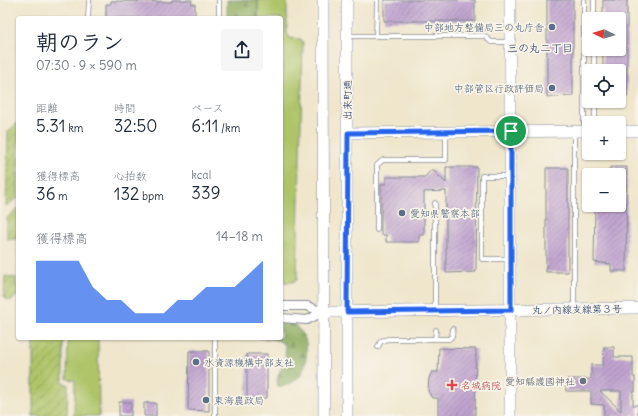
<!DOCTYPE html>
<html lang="ja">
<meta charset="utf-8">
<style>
:root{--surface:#fff;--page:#f6f6f7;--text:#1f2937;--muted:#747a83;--accent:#2563eb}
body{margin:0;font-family:Delius,"Klee One",sans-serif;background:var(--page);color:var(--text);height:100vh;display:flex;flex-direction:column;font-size:15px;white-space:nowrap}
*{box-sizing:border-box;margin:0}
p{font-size:13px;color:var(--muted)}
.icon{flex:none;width:22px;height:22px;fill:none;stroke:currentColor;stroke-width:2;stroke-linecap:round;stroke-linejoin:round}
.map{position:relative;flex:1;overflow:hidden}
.sheet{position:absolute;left:16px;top:16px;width:267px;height:324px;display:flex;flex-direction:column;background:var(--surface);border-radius:4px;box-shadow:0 1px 3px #0004}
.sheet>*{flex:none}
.needle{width:26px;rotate:275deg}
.fabs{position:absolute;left:582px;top:12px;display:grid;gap:8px}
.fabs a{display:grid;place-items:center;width:44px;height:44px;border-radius:4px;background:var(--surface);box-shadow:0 1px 3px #0004;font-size:20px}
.pin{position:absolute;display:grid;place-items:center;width:34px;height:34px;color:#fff;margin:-17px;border:2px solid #fff;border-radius:50%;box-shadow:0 1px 4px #0007}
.round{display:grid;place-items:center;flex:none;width:42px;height:42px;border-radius:4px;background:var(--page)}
.overview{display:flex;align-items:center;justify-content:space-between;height:68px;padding:0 20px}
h1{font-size:22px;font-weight:600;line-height:30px}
.stats{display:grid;grid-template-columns:repeat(3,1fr);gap:6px;height:68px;padding:4px 20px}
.stats div{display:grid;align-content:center}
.stats b{font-size:17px;font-weight:600}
.stats small{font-size:11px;font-weight:400}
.stats p{font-size:11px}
.chart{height:112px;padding:8px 20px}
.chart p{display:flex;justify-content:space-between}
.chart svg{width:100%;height:72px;margin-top:4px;fill:var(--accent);opacity:.7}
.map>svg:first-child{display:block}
</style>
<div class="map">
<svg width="638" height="416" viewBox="0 0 638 416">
<defs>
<pattern id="forest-firs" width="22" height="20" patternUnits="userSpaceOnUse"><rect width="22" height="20" fill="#8baa5d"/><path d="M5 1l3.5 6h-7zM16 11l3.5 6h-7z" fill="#718b50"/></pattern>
<pattern id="garden-furrows" width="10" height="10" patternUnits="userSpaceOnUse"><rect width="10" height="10" fill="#afc469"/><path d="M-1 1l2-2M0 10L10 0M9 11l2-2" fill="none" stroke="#8ea05a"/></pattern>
<pattern id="building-hatch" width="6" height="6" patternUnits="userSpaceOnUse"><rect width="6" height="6" fill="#c0a3cf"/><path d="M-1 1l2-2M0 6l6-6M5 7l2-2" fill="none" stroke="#9b85ab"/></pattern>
</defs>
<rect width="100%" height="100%" fill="#f7f3e8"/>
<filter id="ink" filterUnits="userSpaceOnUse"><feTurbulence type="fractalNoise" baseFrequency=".025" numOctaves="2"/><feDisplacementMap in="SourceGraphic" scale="8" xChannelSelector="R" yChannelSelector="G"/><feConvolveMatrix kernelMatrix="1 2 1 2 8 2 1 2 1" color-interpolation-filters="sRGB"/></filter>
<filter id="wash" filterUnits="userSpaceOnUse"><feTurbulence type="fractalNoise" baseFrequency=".012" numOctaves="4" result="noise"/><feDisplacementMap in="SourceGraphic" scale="16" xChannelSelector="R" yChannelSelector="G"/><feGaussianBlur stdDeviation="0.9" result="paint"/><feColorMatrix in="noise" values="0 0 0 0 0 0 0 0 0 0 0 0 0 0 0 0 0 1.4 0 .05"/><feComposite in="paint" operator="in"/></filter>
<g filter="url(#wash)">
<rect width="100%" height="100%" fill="#efe6cc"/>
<!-- grass -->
<path fill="#afc469" stroke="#657a64" d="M258,0H287V33L290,38L301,39L303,43L297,280L292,282H281V18H258Z
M68,338H98L99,416H74L75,380L67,379Z"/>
<!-- forest -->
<path fill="url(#forest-firs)" stroke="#536c5e" d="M227,0H258V18H227Z
M281,322H292C296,327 304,333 305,339C308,347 306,366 302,373C300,378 294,380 290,383C286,386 283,387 278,386C274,376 284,367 285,358C286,354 285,349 285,345C277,338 270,339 260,338H281Z"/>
<!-- garden -->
<path fill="url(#garden-furrows)" stroke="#657a64" d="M18,122V198L6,206L8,132Z
M18,208V239H7V218Z
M5,276L16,278V286H18V295L12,300H7L4,296Z
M33,338H63V383L68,384L67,416H33Z"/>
<g id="blocks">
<!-- building -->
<path fill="url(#building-hatch)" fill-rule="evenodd" d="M172,0H192L191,4H195V18H106V4H111V1L172,2Z
M384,0H475V21H384Z
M547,0H573V96L547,97Z
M603,0H627V96H619V71H603V49H619V19H603Z
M446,167H477L476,272L446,273V191L424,192V235H419V242H386V235H381V184H386V177H425L432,169L446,183Z
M610,167H627L626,271H611V264L594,262L595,205H619V175H610Z
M546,168H568V272H546Z
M604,347H614V357H633V377H635V392H633V405H638V416H604V405L591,404V391H566V379H591V365H603ZM600,391H621V411Z
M439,348L476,349L475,416H438V398H432L428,391L429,378L432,372H438Z
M189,351H209V411L188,410Z
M247,354H267V398H247Z
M119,402H131V416H119Z
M144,403H156V416H144Z"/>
</g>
</g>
<g filter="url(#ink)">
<use href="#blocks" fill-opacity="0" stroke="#858a95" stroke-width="1"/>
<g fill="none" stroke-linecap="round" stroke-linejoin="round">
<defs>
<path id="lane" d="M594,0V19
M88,18L89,0
M219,18V0
M347,36H485L491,42H508
M376,36L377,0
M594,49V71
M595,101V123
M584,130V0
M509,176H482V259H510
M377,230V165L383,160H446V134
M574,308V131
M435,311V203
M215,338V416
M435,339L436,330
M378,347L381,341L388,339H449L452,336L453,329"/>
<path id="street" d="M281,306H307L323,312
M281,318L307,320L323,312"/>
<path id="secondary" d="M323,0L324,416
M347,0V416
M619,131H638
M348,133L589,131
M323,312L638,308
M510,416V0"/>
</defs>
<!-- lane casing -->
<use href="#lane" stroke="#858a95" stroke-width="5.5"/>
<!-- street casing -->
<use href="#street" stroke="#858a95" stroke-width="10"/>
<!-- secondary casing -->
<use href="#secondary" stroke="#858a95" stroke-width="12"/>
<!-- lane -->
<use href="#lane" stroke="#fff" stroke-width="4"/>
<!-- street -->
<use href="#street" stroke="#fff" stroke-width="8"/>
<!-- secondary -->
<use href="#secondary" stroke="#fff" stroke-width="11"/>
</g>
</g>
<g fill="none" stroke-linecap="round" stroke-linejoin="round" filter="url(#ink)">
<defs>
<path id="route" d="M511,131V310L347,312L348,133Z"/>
</defs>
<!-- route casing -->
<use href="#route" stroke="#fff" stroke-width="8"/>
<!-- route -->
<use href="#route" stroke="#2563eb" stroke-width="5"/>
</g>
<!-- markers -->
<g fill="#5c6f8a" stroke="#f7f3e8" stroke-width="1.5">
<circle cx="552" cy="27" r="4"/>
<circle cx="552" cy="88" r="4"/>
<circle cx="402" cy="213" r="4"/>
<circle cx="196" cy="362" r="4"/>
<circle cx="206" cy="400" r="4"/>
</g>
<circle fill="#6b7280" stroke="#f7f3e8" stroke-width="1.5" cx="583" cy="381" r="4"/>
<path fill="#e0444e" stroke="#f7f3e8" stroke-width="1.5" d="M450 379h4v4h4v4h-4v4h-4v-4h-4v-4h4z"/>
<g text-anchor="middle" stroke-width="3.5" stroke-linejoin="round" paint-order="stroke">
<!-- service labels -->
<g font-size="10" fill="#4e5e75" stroke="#f7f3e8" text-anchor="start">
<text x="544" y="31" text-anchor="end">中部地方整備局三の丸庁舎</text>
<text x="544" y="92" text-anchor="end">中部管区行政評価局</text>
<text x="410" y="217">愛知県警察本部</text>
<text x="204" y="366">水資源機構中部支社</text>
<text x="214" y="404">東海農政局</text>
</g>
<!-- street labels -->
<g font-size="10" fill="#1b2f5e" stroke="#f7f3e8">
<text transform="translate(347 100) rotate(-90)" y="4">出来町通</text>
<text transform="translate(577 309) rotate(-1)" y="4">丸ノ内線支線第３号</text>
</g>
<!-- worship labels -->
<g font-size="10" fill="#5b616d" stroke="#f7f3e8" text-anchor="end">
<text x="575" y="385">愛知縣護國神社</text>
</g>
<!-- health labels -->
<g font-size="10" fill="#be3a42" stroke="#f7f3e8" text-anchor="start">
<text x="461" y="389">名城病院</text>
</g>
<!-- neighbourhood labels -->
<g font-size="11" fill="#1b2f5e" stroke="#f7f3e8">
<text x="540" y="52">三の丸二丁目</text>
</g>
</g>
</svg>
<div class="fabs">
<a><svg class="needle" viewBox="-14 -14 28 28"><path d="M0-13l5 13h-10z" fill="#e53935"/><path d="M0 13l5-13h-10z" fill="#747a83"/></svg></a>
<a><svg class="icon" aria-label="locate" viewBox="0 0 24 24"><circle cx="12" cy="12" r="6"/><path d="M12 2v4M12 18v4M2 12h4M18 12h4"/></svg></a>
<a>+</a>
<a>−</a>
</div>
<div class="pin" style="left:511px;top:131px;background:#1e9e55"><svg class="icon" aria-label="arrive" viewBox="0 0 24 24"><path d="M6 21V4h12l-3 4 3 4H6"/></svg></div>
<section class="sheet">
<div class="overview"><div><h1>朝のラン</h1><p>07:30 · 9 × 590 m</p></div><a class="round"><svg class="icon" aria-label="share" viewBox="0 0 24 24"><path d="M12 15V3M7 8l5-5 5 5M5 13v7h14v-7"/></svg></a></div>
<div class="stats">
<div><p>距離</p><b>5.31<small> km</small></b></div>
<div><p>時間</p><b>32:50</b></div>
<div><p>ペース</p><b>6:11<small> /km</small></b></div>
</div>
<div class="stats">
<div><p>獲得標高</p><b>36<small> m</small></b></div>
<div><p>心拍数</p><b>132<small> bpm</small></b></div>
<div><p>kcal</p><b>339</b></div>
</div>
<div class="chart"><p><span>獲得標高</span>14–18 m</p>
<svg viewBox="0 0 160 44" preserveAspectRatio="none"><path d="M0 44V6L10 6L20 6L30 6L40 22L50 30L60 30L70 38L80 38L90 38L100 30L110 30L120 22L130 22L140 22L150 14L160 6V44z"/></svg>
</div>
</section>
</div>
